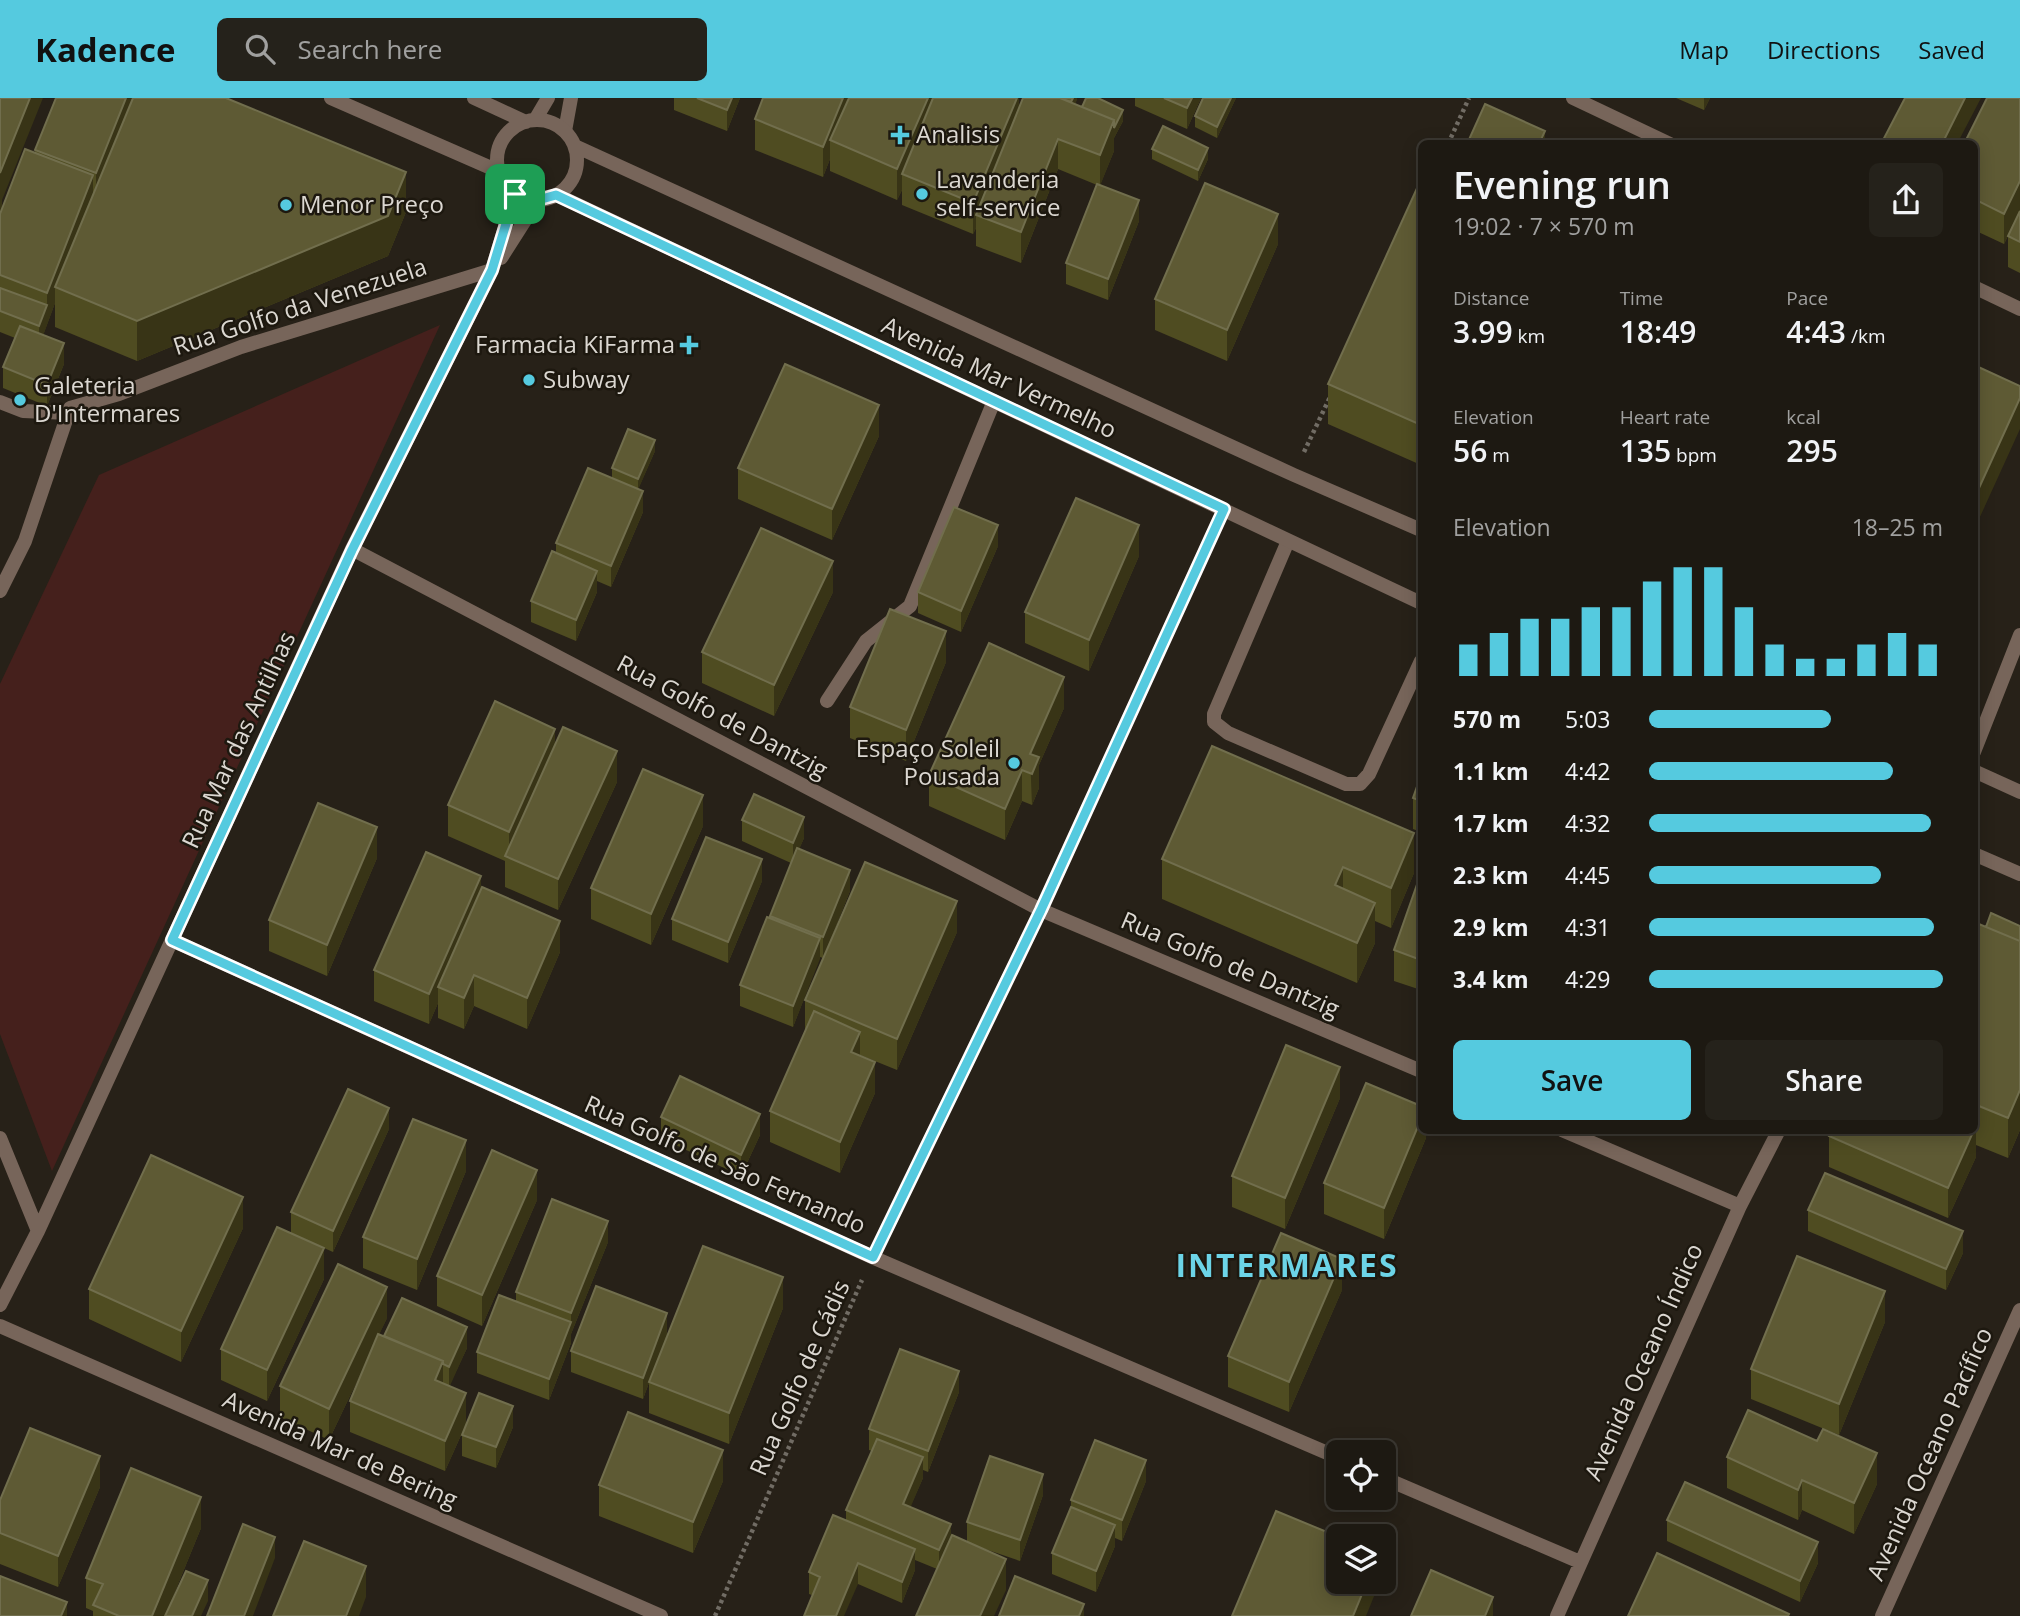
<!DOCTYPE html>
<meta charset="utf-8">
<style>
:root{--surface:#1d1912;--page:#25221b;--text:#f1f3f6;--muted:#a0a09f;--line:#3b3832;--accent:#55cadf}
body{margin:0;font-family:"Open Sans",sans-serif;background:var(--page);color:var(--text);height:100vh;display:flex;flex-direction:column;font-size:26px;white-space:nowrap}
*{box-sizing:border-box;margin:0}
p{font-size:23px;color:var(--muted)}
.icon{flex:none;width:38px;height:38px;fill:none;stroke:currentColor;stroke-width:2;stroke-linecap:round;stroke-linejoin:round}
.map{position:relative;flex:1;overflow:hidden}
.side{position:absolute;left:1418px;top:42px;width:560px;height:994px;display:flex;flex-direction:column;background:var(--surface);border-radius:10px;box-shadow:0 4px 18px #0003,0 0 0 2px var(--line)}
.side>*{flex:none}
.fabs{position:absolute;left:1326px;top:1342px;display:grid;gap:14px}
.fabs a{display:grid;place-items:center;width:70px;height:70px;border-radius:10px;background:var(--surface);box-shadow:0 4px 18px #0003,0 0 0 2px var(--line);font-size:35px}
.pin{position:absolute;display:grid;place-items:center;width:60px;height:60px;color:#fff;margin:-30px;border-radius:14px;box-shadow:0 4px 10px #0006}
.round{display:grid;place-items:center;flex:none;width:74px;height:74px;border-radius:10px;background:var(--page)}
.headline{display:flex;align-items:center;justify-content:space-between;height:119px;padding:0 35px}
h1{font-size:38px;font-weight:600;line-height:52px}
.figures{display:grid;grid-template-columns:repeat(3,1fr);gap:10px;height:119px;padding:7px 35px}
.figures div{display:grid;align-content:center}
.figures b{font-size:30px;font-weight:600}
.figures small{font-size:19px;font-weight:400}
.figures p{font-size:19px}
.chart{height:196px;padding:14px 35px}
.chart p{display:flex;justify-content:space-between}
.chart svg{width:100%;height:126px;margin-top:7px;stroke:var(--accent);stroke-width:6}
.cta{display:flex;gap:14px;margin-top:auto;padding:14px 35px}
.cta a{flex:1;height:80px;border-radius:10px;background:var(--accent);color:#111;font-size:28px;font-weight:600;line-height:80px;text-align:center}
.cta a+a{background:var(--page);color:var(--text)}
ul{padding:0 35px;list-style:none;font-size:23px}
li{display:grid;grid-template-columns:112px 84px 1fr;align-items:center;height:52px}
li i{height:18px;border-radius:9px;background:var(--accent)}
header{display:flex;align-items:center;gap:42px;box-sizing:border-box;height:98px;padding:0 35px;background:var(--accent);color:#111}
header strong{font-size:33px}
nav{display:flex;gap:38px;margin-inline-start:auto;font-size:24px}
.search{width:490px;height:63px;background:var(--page);display:flex;align-items:center;gap:18px;box-sizing:border-box;padding:0 24px;border-radius:10px;color:var(--muted);font-size:26px}
.map>svg:first-child{display:block}
</style>
<header>
<strong>Kadence</strong>
<div class="search"><svg class="icon" aria-label="search" viewBox="0 0 24 24"><circle cx="10" cy="10" r="6"/><path d="M15 15l6 6"/></svg>Search here</div>
<nav><a>Map</a><a>Directions</a><a>Saved</a></nav>
</header>
<div class="map">
<svg width="2020" height="1518" viewBox="0 0 2020 1518">
<rect width="100%" height="100%" fill="#272118"/>
<!-- green -->
<path fill="#45201c" d="M440,227L52,1073L0,936V586L99,377Z"/>
<g fill="none" stroke-linecap="round" stroke-linejoin="round">
<!-- path -->
<path stroke="#716c64" stroke-width="4.5" stroke-dasharray="3.5 3.5" stroke-linecap="butt" d="M1448,46L1469,0
M1304,354L1330,299
M1051,790L1213,435
M883,1136L1029,836
M715,1518L862,1182"/>
<!-- service -->
<path stroke="#77655a" stroke-width="14" d="M1288,443L1214,616V624L1228,635L1346,686H1360L1369,676L1421,563
M827,603L866,543L910,508L994,303"/>
<!-- minor -->
<path stroke="#77655a" stroke-width="14" d="M1573,0L1670,46
M535,22L548,0
M565,33L571,0
M501,160L538,102
M1974,189L2020,211
M0,304L23,313L68,315
M352,451L1041,812L1421,973
M0,493L25,443L70,310L119,296L241,249L492,172
M1974,654L2020,537
M172,842L872,1159L1339,1360
M1562,1032L1740,1108
M0,1040L38,1133
M0,1207L38,1133L352,451L492,172L515,96
M0,1228L661,1518
M1384,1380L1580,1464
M1557,1518L1740,1108L1779,1032
M1882,1518L2020,1212"/>
<!-- tertiary -->
<path stroke="#77655a" stroke-width="14" d="M331,0L498,73
M474,0L526,24
M497 62a40 40 0 1 1 80 0a40 40 0 1 1-80 0Z
M575,48L1294,377L1421,432
M557,97L1421,505
M1974,673L2020,694
M1974,756L2020,776"/>
</g>
<!-- wall -->
<path fill="#4f4c21" d="M0,0L2,112L35,55V52L132,0V3L406,114L388,158L137,263L55,229V205L43,237L64,266L47,308L3,290V269L15,240L0,234Z
M674,0H740L727,33L674,12Z
M1019,0V10L1077,0L1075,6L1123,23L1114,40V53L1100,87L1139,123L1108,202L1066,186V165L1097,87L1058,71L1021,165L976,148V130L973,136L902,107V92L897,102L830,73V61L823,79L755,52V21Z
M1135,0H1201L1187,31L1135,8Z
M1236,0L1217,40L1195,29V18Z
M1676,0H1710L1704,12Z
M2020,0V175L2008,169V138L2016,122L2004,146L1974,132V46Z
M1152,51L1208,61L1198,83L1152,61Z
M1421,89V367L1328,326V286Z
M1278,146L1227,263L1155,232V201Z
M879,338L832,442L738,401V370Z
M655,353L638,391L643,414L611,489L597,483V494L576,543L531,524V503L556,455V445L612,380V370Z
M998,448L961,534L918,515V494Z
M1139,458L1089,573L1025,545V514Z
M833,494L774,618L702,585V554Z
M946,564L906,663L850,640V609Z
M1064,610L1039,667V690L1032,707L1022,703L1005,742L929,708V677Z
M555,647L617,684L558,812L505,789V763L448,738V707Z
M1212,648L1414,775L1391,830L1375,823V845L1357,885L1162,801V761Z
M1421,677V734L1413,731V700Z
M742,722L804,740L799,751L850,793L823,860L820,859L793,929L740,908V887L770,820L791,765L742,743Z
M703,728L651,847L591,821V790Z
M377,760L327,878L269,853V822Z
M1421,775V892L1394,883V852Z
M762,783L728,865L672,842V821Z
M481,792L560,854L527,931L474,908L464,931L438,920V905L429,926L374,903V872Z
M1974,824L1986,829L2020,828V1032L2008,1060L1976,1047V1059L1948,1120L1829,1069V1038L1974,1032Z
M957,834L897,972L860,957L875,995L840,1075L770,1044V1013L805,933V902Z
M1340,1000L1285,1131L1232,1109V1078Z
M661,1019L760,1037L741,1078L661,1040Z
M389,1031L333,1154L324,1150V1181L267,1303L221,1282V1251L291,1135V1114Z
M1426,1032V1040L1384,1141L1324,1116V1085Z
M466,1073L417,1192L363,1170V1139Z
M537,1102L482,1228L437,1208V1178Z
M1808,1112L1963,1155L1946,1192L1808,1133Z
M243,1130L181,1264L89,1221V1191Z
M608,1144L571,1236V1245L549,1302L477,1275V1254L516,1203V1194Z
M1342,1192L1289,1314L1228,1289V1258Z
M783,1210L729,1346L649,1315V1284Z
M387,1220L379,1236L384,1238L467,1250L449,1288L466,1326L445,1373L350,1334V1303L367,1262L329,1342L280,1319V1288Z
M1885,1224L1839,1337L1751,1301V1271Z
M667,1236L643,1301L571,1274V1253Z
M959,1294L928,1374L923,1372V1380L910,1409L951,1440L967,1444V1424L1043,1397L1020,1463L979,1449L1006,1492L937,1471L915,1462V1472L902,1505L858,1486L812,1497L809,1496V1474L846,1422V1412L872,1353L869,1352V1331Z
M513,1329L496,1370L462,1358V1337Z
M1727,1359L1877,1386L1854,1436L1802,1412L1798,1422L1727,1390Z
M723,1383L693,1455L599,1418V1387Z
M1146,1383L1122,1443L1115,1440V1448L1096,1494L1052,1476V1455L1071,1410V1402Z
M100,1389L58,1489L0,1466V1402Z
M1667,1422L1818,1465L1800,1504L1667,1443Z
M201,1430L165,1518H93V1513L86,1510V1480Z"/>
<!-- shaded-wall -->
<path fill="#383416" d="M30,0H43L2,102V118L0,122V75Z
M126,0H132V16L96,106V75Z
M732,0H740L727,33V12Z
M843,0H855L830,42V61L823,79V49Z
M928,0H941L902,76V92L897,102V71Z
M1017,0H1019V26L976,117V130L973,136V105Z
M1073,0H1077V2L1066,24V14Z
M1192,0H1201L1187,31V10Z
M1231,0H1236L1217,40V29Z
M1704,0H1710L1704,12Z
M1965,0H1981L1957,46H1942Z
M1123,12V23L1114,40V53L1100,88V57L1114,22Z
M1545,33V46H1539Z
M1058,41V71L1021,165V134Z
M1208,50V61L1198,83V72Z
M406,74V114L388,158L137,263V223Z
M93,77V108L55,189V205L39,249V228L47,207V195Z
M2020,83V113L2004,146V116Z
M1139,102V123L1108,202V181Z
M1278,116V146L1227,263V232Z
M64,245V266L47,308V287Z
M2020,300V331L1974,432V401Z
M879,307V338L832,442V411Z
M655,342V353L638,392V381Z
M643,393V414L611,489V468Z
M998,427V448L961,534V513Z
M1139,427V458L1089,573V542Z
M833,463V494L774,618V587Z
M597,473V494L576,543V522Z
M946,533V564L906,663V632Z
M1064,579V610L1039,667V690L1032,707L1030,656Z
M555,631V662L509,760V734Z
M617,653V684L558,812V781Z
M1022,672V703L1005,742V711Z
M703,697V728L651,847V816Z
M804,719V740L793,766V745Z
M377,729V760L327,878V847Z
M1414,735V775L1391,830V790Z
M762,761V783L728,865V844Z
M1343,769V809L1335,787Z
M850,772V793L823,860V839Z
M481,778V809L438,889V905L429,926V896Z
M957,803V834L897,972V941Z
M1375,805V845L1357,885V845Z
M560,823V854L527,931V900Z
M820,840V861L793,929V908Z
M474,877V908L464,931V900Z
M860,934V965L851,954Z
M875,964V995L840,1075V1044Z
M1340,969V1000L1285,1131V1100Z
M2020,992V1032L2008,1060V1020Z
M389,1010V1031L333,1154V1133Z
M760,1016V1037L741,1078V1057Z
M1421,1021V1032H1426V1040L1384,1141V1110Z
M1976,1028V1059L1948,1120V1090Z
M466,1042V1073L417,1192V1161Z
M537,1072V1102L482,1228V1197Z
M243,1099V1130L181,1264V1233Z
M608,1123V1144L571,1236V1215Z
M1963,1133V1155L1946,1192V1171Z
M324,1150V1181L267,1303V1272Z
M1342,1161V1192L1289,1314V1284Z
M783,1179V1210L729,1346V1315Z
M387,1189V1220L329,1342V1311Z
M1885,1193V1224L1839,1337V1306Z
M667,1215V1236L643,1301V1280Z
M571,1224V1245L549,1302V1281Z
M467,1229V1250L449,1290V1269Z
M443,1263V1293L435,1282Z
M959,1273V1294L928,1374V1353Z
M466,1295V1326L445,1373V1343Z
M513,1308V1329L496,1370V1349Z
M723,1352V1383L693,1455V1424Z
M1877,1355V1386L1854,1436V1405Z
M100,1358V1389L58,1489V1458Z
M923,1359V1380L903,1427V1406Z
M1146,1362V1383L1122,1443V1422Z
M1043,1376V1397L1020,1463V1442Z
M1802,1382V1412L1798,1422V1392Z
M201,1399V1430L165,1518H152Z
M951,1426V1447L939,1473V1452Z
M1115,1427V1448L1096,1494V1473Z
M275,1439V1460L253,1518H244Z
M1818,1444V1465L1800,1504V1483Z
M915,1451V1472L902,1505V1484Z
M1006,1461V1492L994,1518H980Z
M858,1465V1486L844,1518H836Z
M366,1468V1499L359,1518H346Z
M208,1482V1503L201,1518H192Z
M1367,1484H1379V1486L1366,1518H1353Z
M1493,1499V1518H1485Z
M67,1504V1518H61Z
M1084,1506V1518H1079Z"/>
<!-- building -->
<path fill="#5e5a34" stroke="#716e4d" stroke-width="2" d="M0,0H30L0,75Z
M56,0H126L96,75L35,52Z
M133,0H226L406,74L388,118L137,223L55,189Z
M697,0H732L727,12Z
M763,0H843L823,49L755,21Z
M849,0H928L897,71L830,42Z
M933,0H1017L973,105L902,76Z
M1023,0H1060L1114,22L1100,57L1058,41L1021,134L976,117Z
M1060,0H1073L1071,4Z
M1086,0H1098L1123,12L1114,30V22L1082,9Z
M1164,0H1192L1187,10Z
M1203,0H1231L1217,29L1195,18Z
M1905,0H1965L1942,46H1881Z
M1987,0H2020V83L2004,116L1974,101V46H1964Z
M1485,6L1545,33L1539,46H1467Z
M1163,28L1208,50L1198,72L1152,51Z
M25,51L93,77L47,195L0,177V116Z
M1205,85L1278,116L1227,232L1155,201Z
M1097,86L1139,102L1108,181L1066,165Z
M1418,88L1421,89V327L1328,286Z
M2020,113V144L2008,138Z
M0,190L47,207L39,228L0,213Z
M20,228L64,245L47,287L3,269Z
M785,266L879,307L832,411L738,370Z
M1974,267L2020,288V300L1974,401Z
M628,331L655,342L638,381L612,370Z
M588,370L643,393L611,468L556,445Z
M1076,400L1139,427L1089,542L1025,514Z
M954,409L998,427L961,513L918,494Z
M761,430L833,463L774,587L702,554Z
M552,453L597,473L576,522L531,503Z
M890,511L946,533L906,632L850,609Z
M989,545L1064,579L1030,656L1039,659L1032,676L1022,672L1005,711L929,677Z
M495,603L555,631L509,734L448,707Z
M563,629L617,653L558,781L505,758Z
M1212,648L1414,735L1391,790L1343,769L1335,787L1375,805L1357,845L1162,761Z
M643,671L703,697L651,816L591,790Z
M1421,677V703L1413,700Z
M754,696L804,719L793,745L742,722Z
M318,705L377,729L327,847L269,822Z
M706,739L762,761L728,844L672,821Z
M797,750L850,772L823,839L770,818Z
M426,754L481,778L429,896L374,872Z
M865,764L957,803L897,941L805,902Z
M1421,775V862L1394,852Z
M482,789L560,823L527,900L474,877L464,900L438,889Z
M1991,815L2020,828V843L1986,829Z
M767,819L820,840L793,908L740,887Z
M1974,824L2020,843V992L2008,1020L1974,1006Z
M814,913L860,934L851,954L875,964L840,1044L770,1013Z
M1286,947L1340,969L1285,1100L1232,1078Z
M680,978L760,1016L741,1057L661,1019Z
M1366,985L1421,1008V1021L1384,1110L1324,1085Z
M348,991L389,1010L333,1133L291,1114Z
M413,1021L466,1042L417,1161L363,1139Z
M1832,1032H1974L1948,1090L1829,1038Z
M492,1052L537,1072L482,1197L437,1178Z
M151,1057L243,1099L181,1233L89,1191Z
M1825,1075L1963,1133L1946,1171L1808,1112Z
M552,1101L608,1123L571,1215L516,1194Z
M277,1129L324,1150L267,1272L221,1251Z
M1281,1135L1342,1161L1289,1284L1228,1258Z
M703,1148L783,1179L729,1315L649,1284Z
M1797,1158L1885,1193L1839,1306L1751,1271Z
M338,1166L387,1189L329,1311L280,1288Z
M596,1188L667,1215L643,1280L571,1253Z
M499,1197L571,1224L549,1281L477,1254Z
M402,1200L467,1229L449,1269L443,1266V1263L384,1238Z
M378,1236L443,1263L435,1282L466,1295L445,1343L350,1303Z
M900,1251L959,1273L928,1353L869,1331Z
M479,1295L513,1308L496,1349L462,1337Z
M1748,1312L1817,1343L1823,1331L1877,1355L1854,1405L1802,1382L1798,1392L1727,1359Z
M628,1314L723,1352L693,1424L599,1387Z
M30,1330L100,1358L58,1458L0,1435V1402Z
M877,1341L923,1359L903,1406L951,1426L939,1452L846,1412Z
M1095,1342L1146,1362L1122,1422L1071,1402Z
M990,1358L1043,1376L1020,1442L967,1424Z
M131,1370L201,1399L152,1518H119L93,1507L103,1486L86,1480Z
M1685,1384L1818,1444L1800,1483L1667,1422Z
M1071,1409L1115,1427L1096,1473L1052,1455Z
M1276,1413L1339,1439V1484H1367L1353,1518H1232Z
M833,1417L915,1451L902,1484L858,1465L836,1518H804L820,1479L809,1474Z
M243,1426L275,1439L244,1518H207Z
M952,1437L1006,1461L980,1518H916Z
M304,1443L366,1468L346,1518H273Z
M1657,1455L1789,1516L1788,1518H1628Z
M1431,1472L1493,1499L1485,1518H1411Z
M186,1473L208,1482L192,1518H165Z
M0,1478L67,1504L61,1518H0Z
M1015,1478L1084,1506L1079,1518H999Z"/>
<g fill="none" stroke-linecap="round" stroke-linejoin="round">
<defs>
<path id="route" d="M515,96L538,102L556,97L1224,411L1041,812L873,1159L172,842L352,452L492,172Z"/>
</defs>
<!-- route casing -->
<use href="#route" stroke="#fff" stroke-width="14"/>
<!-- route -->
<use href="#route" stroke="#55cadf" stroke-width="9"/>
</g>
<!-- markers -->
<g fill="#55cadf" stroke="#1d180f" stroke-width="2.5">
<path d="M896.5 26.5h7v7h7v7h-7v7h-7v-7h-7v-7h7z"/>
<circle cx="922" cy="96" r="7"/>
<circle cx="286" cy="107" r="7"/>
<path d="M685.5 236.5h7v7h7v7h-7v7h-7v-7h-7v-7h7z"/>
<circle cx="529" cy="282" r="7"/>
<circle cx="20" cy="302" r="7"/>
<circle cx="1014" cy="665" r="7"/>
</g>
<g text-anchor="middle" stroke-width="5" stroke-linejoin="round" paint-order="stroke">
<!-- poi labels -->
<g font-size="24" fill="#dbd7d1" stroke="#1d180f" text-anchor="start">
<text x="916" y="45">Analisis</text>
<text x="936" y="90">Lavanderia<tspan x="936" dy="28">self-service</tspan></text>
<text x="300" y="115">Menor Preço</text>
<text x="675" y="255" text-anchor="end">Farmacia KiFarma</text>
<text x="543" y="290">Subway</text>
<text x="34" y="296">Galeteria<tspan x="34" dy="28">D'Intermares</tspan></text>
<text x="1000" y="659" text-anchor="end">Espaço Soleil<tspan x="1000" dy="28">Pousada</tspan></text>
</g>
<!-- street labels -->
<g font-size="24" fill="#dbd7d1" stroke="#1d180f">
<text transform="translate(300 209) rotate(-18)" y="8">Rua Golfo da Venezuela</text>
<text transform="translate(999 280) rotate(25)" y="8">Avenida Mar Vermelho</text>
<text transform="translate(722 619) rotate(28)" y="8">Rua Golfo de Dantzig</text>
<text transform="translate(239 642) rotate(-65)" y="8">Rua Mar das Antilhas</text>
<text transform="translate(1230 867) rotate(23)" y="8">Rua Golfo de Dantzig</text>
<text transform="translate(725 1067) rotate(24)" y="8">Rua Golfo de São Fernando</text>
<text transform="translate(1644 1264) rotate(-66)" y="8">Avenida Oceano Índico</text>
<text transform="translate(800 1280) rotate(-66)" y="8">Rua Golfo de Cádis</text>
<text transform="translate(340 1352) rotate(24)" y="8">Avenida Mar de Bering</text>
<text transform="translate(1930 1356) rotate(-66)" y="8">Avenida Oceano Pacífico</text>
</g>
<!-- district labels -->
<g font-size="32" font-weight="bold" letter-spacing="2" fill="#6cd4e7" stroke="#1d180f">
<text x="1287" y="1179">INTERMARES</text>
</g>
</g>
</svg>
<div class="fabs">
<a><svg class="icon" aria-label="locate" viewBox="0 0 24 24"><circle cx="12" cy="12" r="6"/><path d="M12 2v4M12 18v4M2 12h4M18 12h4"/></svg></a>
<a><svg class="icon" aria-label="layers" viewBox="0 0 24 24"><path d="M12 4l9 5-9 5-9-5zM3 14l9 5 9-5"/></svg></a>
</div>
<div class="pin" style="left:515px;top:96px;background:#1e9e55"><svg class="icon" aria-label="arrive" viewBox="0 0 24 24"><path d="M6 21V4h12l-3 4 3 4H6"/></svg></div>
<section class="side">
<div class="headline"><div><h1>Evening run</h1><p>19:02 · 7 × 570 m</p></div><a class="round"><svg class="icon" aria-label="share" viewBox="0 0 24 24"><path d="M12 15V3M7 8l5-5 5 5M5 13v7h14v-7"/></svg></a></div>
<div class="figures">
<div><p>Distance</p><b>3.99<small> km</small></b></div>
<div><p>Time</p><b>18:49</b></div>
<div><p>Pace</p><b>4:43<small> /km</small></b></div>
</div>
<div class="figures">
<div><p>Elevation</p><b>56<small> m</small></b></div>
<div><p>Heart rate</p><b>135<small> bpm</small></b></div>
<div><p>kcal</p><b>295</b></div>
</div>
<div class="chart"><p><span>Elevation</span>18–25 m</p>
<svg viewBox="0 0 160 44" preserveAspectRatio="none"><path d="M5 44V33M15 44V29M25 44V24M35 44V24M45 44V20M55 44V20M65 44V11M75 44V6M85 44V6M95 44V20M105 44V33M115 44V38M125 44V38M135 44V33M145 44V29M155 44V33"/></svg>
</div>
<ul>
<li><b>570 m</b>5:03<i style="width:62%"></i></li>
<li><b>1.1 km</b>4:42<i style="width:83%"></i></li>
<li><b>1.7 km</b>4:32<i style="width:96%"></i></li>
<li><b>2.3 km</b>4:45<i style="width:79%"></i></li>
<li><b>2.9 km</b>4:31<i style="width:97%"></i></li>
<li><b>3.4 km</b>4:29<i style="width:100%"></i></li>
</ul>
<div class="cta"><a>Save</a><a>Share</a></div>
</section>
</div>
